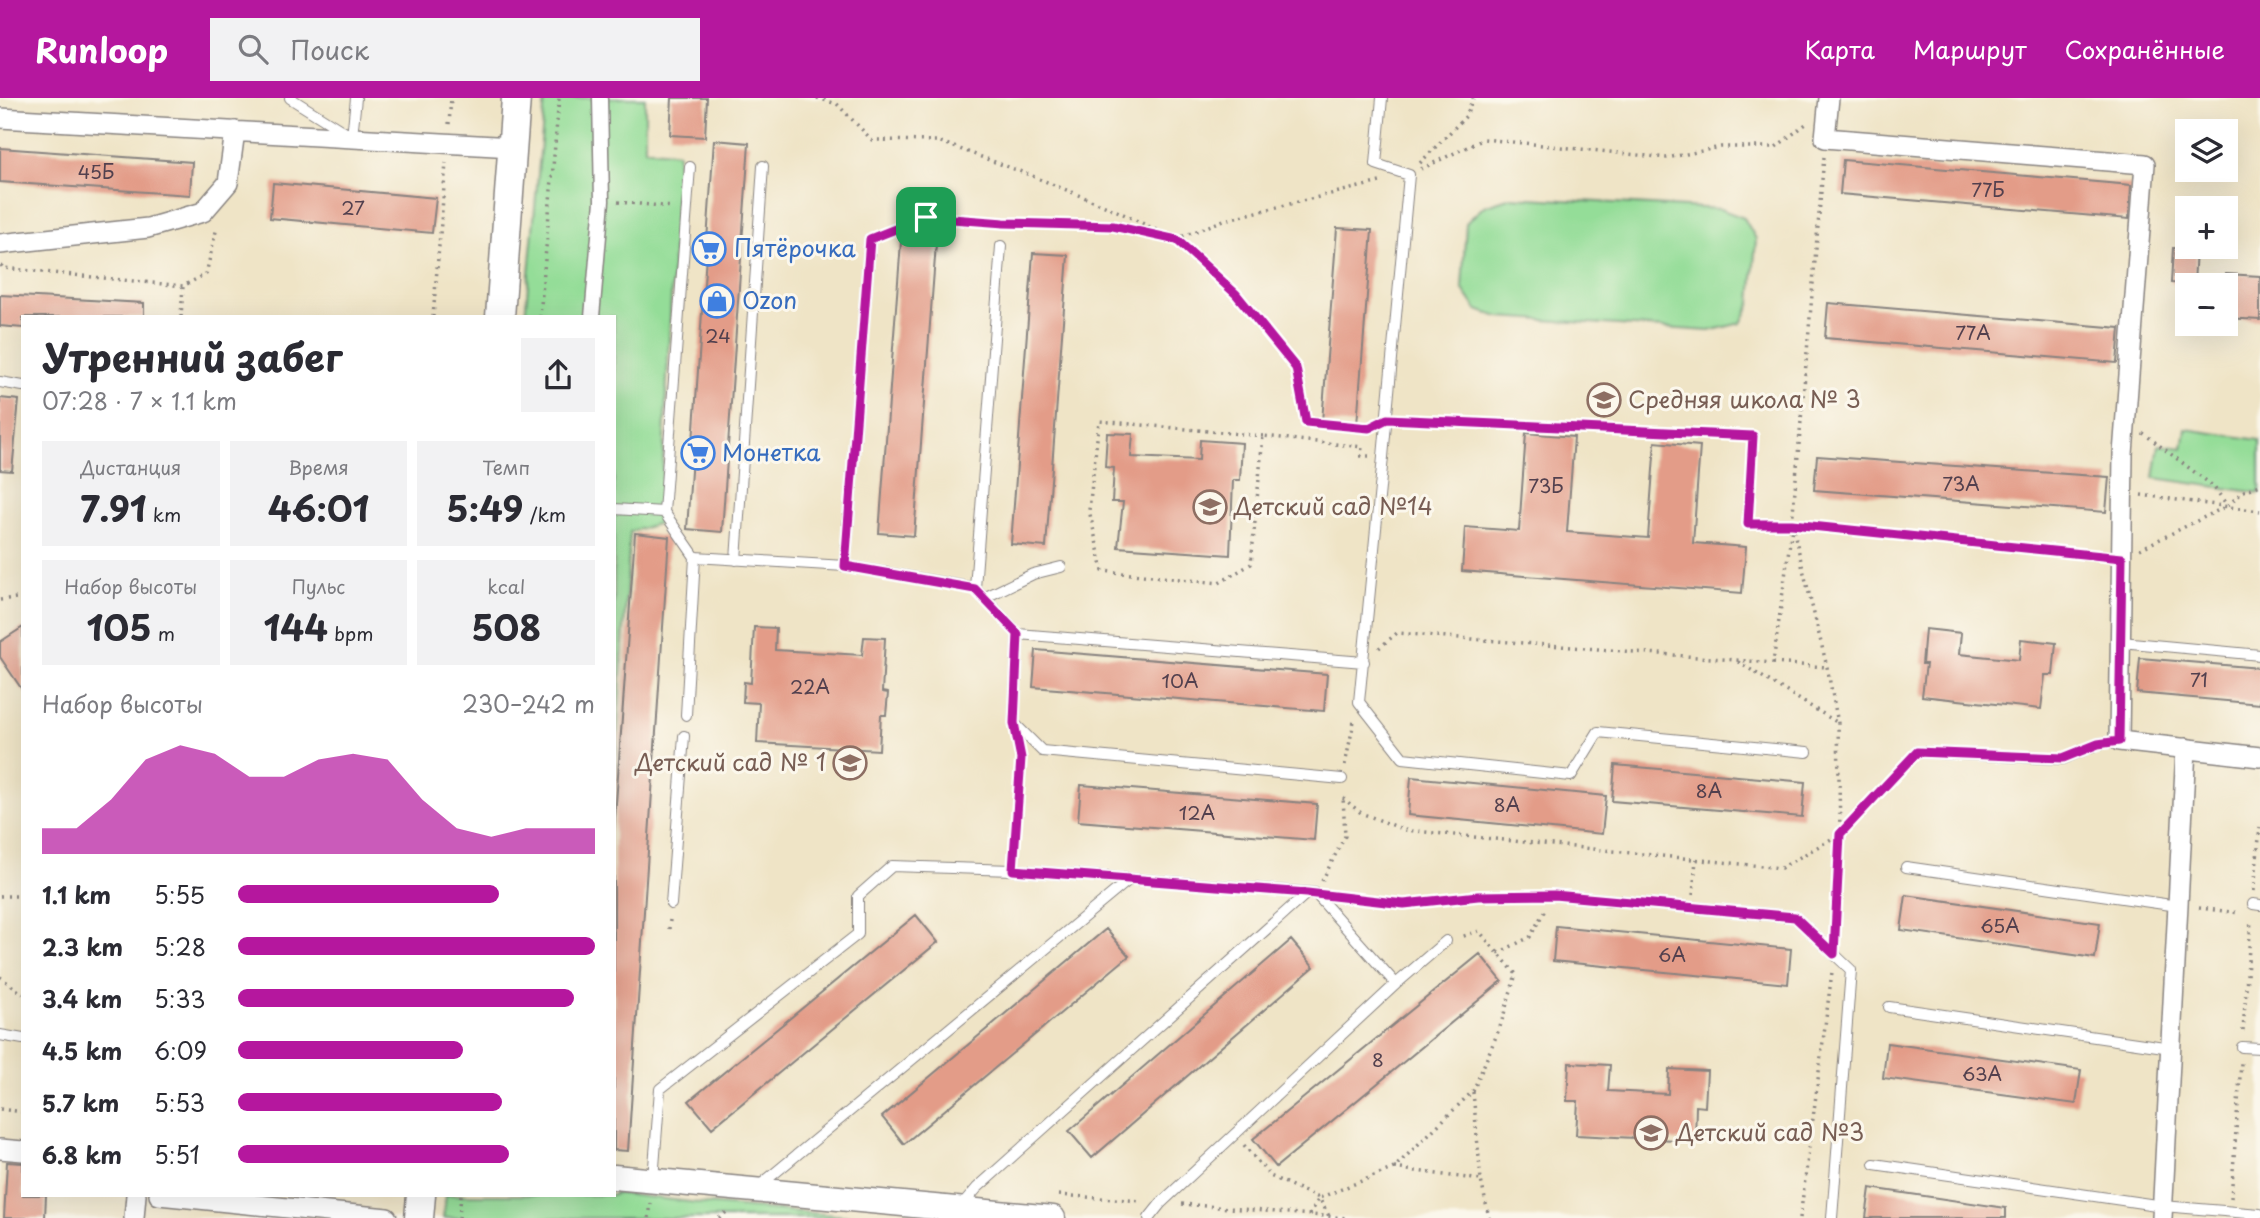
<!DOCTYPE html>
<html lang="ru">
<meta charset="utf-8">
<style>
:root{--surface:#fff;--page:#f2f2f3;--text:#2b2b33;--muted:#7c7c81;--accent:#b5179e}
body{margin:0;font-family:"Playpen Sans",sans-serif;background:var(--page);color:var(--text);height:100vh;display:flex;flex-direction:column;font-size:26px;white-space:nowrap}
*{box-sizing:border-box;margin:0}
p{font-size:23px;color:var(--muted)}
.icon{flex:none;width:38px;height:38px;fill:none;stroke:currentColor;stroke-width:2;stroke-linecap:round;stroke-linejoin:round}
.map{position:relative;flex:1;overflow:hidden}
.panel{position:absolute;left:21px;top:217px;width:595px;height:882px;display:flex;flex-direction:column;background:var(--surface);border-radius:0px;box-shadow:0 7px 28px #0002}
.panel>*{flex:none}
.buttons{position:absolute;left:2175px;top:21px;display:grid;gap:14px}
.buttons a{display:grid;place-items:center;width:63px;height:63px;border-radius:0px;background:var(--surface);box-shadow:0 7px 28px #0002;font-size:35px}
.pin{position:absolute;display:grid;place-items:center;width:60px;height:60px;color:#fff;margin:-30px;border-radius:14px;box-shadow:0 4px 10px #0006}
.round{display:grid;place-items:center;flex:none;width:74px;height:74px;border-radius:0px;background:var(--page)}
.overview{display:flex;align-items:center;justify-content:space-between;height:119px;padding:0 21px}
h1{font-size:38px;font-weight:700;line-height:52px}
.figures{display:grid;grid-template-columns:repeat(3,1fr);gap:10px;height:119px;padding:7px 21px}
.figures div{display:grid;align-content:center;border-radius:0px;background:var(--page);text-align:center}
.figures b{font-size:35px;font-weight:700}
.figures small{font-size:19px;font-weight:400}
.figures p{font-size:19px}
.chart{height:196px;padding:14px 21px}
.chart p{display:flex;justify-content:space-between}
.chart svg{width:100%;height:126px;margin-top:7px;fill:var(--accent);opacity:.7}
ul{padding:0 21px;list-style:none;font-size:23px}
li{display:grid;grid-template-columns:112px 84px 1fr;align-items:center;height:52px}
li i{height:18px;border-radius:9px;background:var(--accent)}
header{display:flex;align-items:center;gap:42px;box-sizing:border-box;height:98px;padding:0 35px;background:var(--accent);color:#fff}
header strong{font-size:33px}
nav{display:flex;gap:38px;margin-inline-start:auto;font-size:24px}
.search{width:490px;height:63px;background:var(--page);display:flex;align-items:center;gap:18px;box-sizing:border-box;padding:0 24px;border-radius:0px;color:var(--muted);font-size:26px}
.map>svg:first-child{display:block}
</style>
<header>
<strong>Runloop</strong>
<div class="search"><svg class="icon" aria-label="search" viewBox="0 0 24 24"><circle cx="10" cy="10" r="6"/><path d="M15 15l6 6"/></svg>Поиск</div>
<nav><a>Карта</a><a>Маршрут</a><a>Сохранённые</a></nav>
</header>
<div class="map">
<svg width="2260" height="1120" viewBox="0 0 2260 1120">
<rect width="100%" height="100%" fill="#fbf7ec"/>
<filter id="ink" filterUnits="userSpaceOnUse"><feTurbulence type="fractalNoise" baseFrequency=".0143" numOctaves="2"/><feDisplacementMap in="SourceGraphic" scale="14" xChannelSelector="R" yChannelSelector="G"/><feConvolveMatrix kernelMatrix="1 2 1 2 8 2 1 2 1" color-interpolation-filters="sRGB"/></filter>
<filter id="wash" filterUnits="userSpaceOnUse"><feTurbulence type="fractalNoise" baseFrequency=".00686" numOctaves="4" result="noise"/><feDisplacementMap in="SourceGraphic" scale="28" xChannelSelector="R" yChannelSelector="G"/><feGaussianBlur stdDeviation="1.57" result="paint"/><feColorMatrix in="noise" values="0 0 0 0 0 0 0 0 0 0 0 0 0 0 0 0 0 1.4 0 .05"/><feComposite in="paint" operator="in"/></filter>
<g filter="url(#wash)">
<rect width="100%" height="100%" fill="#efe4c6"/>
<!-- green -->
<path fill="#94dd98" stroke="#5b806a" stroke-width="2" d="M545,0H645V51L678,55L660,425L630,434L614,693V219H525Z
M1511,99L1720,111L1744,120L1756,141L1751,205L1741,225L1709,233L1499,219L1477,212L1462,190L1466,125L1484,108Z
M2186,331L2260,342V395L2154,380L2159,347L2183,350Z
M614,1095L707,1106L870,1120H443L446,1097H614Z"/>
<g id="blocks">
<!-- building -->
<path fill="#e39c88" d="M672,0H707L705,39L670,37Z
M714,42L749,45L722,434L687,431Z
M0,50L192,64L190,97L0,84Z
M1843,62L2131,87L2129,121L1840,96Z
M273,85L436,100L432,135L270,120Z
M1337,130L1372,132L1357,327L1322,324Z
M901,144L936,146L914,438L879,435Z
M2173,150L2196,151L2194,186L2171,185Z
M1033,155L1068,157L1046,449L1011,446Z
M2226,176L2260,178V222L2226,220Z
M0,197L144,205V219H23V230L0,228Z
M1828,205L2120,230L2117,265L1825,240Z
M0,300L19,302L12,373L0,372Z
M1107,335L1133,336L1131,359L1199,362L1200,342L1242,345L1240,382H1233L1230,457L1118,449L1123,404H1112L1114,370L1105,369Z
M1526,335L1574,339L1567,434L1648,440L1655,344L1700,348L1693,445L1746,449L1742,495L1462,473L1465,429L1519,433Z
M1817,358L2109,379L2106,414L1814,392Z
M635,435L669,439L628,1053L614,1052V734Z
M23,529V593L0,559V544Z
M754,529L776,530L775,552L862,557L864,539L885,540L882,594L888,595L886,617H881L879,652L757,645L759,605L743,604L744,584L751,585Z
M1925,531L1961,535L1959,556L2019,562L2021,541L2056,545L2053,577H2045L2041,611L1922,598L1926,566H1922Z
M1036,552L1327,576L1324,613L1033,589Z
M2140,560L2260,570V606L2137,595Z
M1615,667L1805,684L1802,719L1612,703Z
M1411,679L1606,698L1602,736L1408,717Z
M1081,687L1317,706L1314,742L1078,723Z
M1906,797L2100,825L2095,860L1901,832Z
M916,817L938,844L712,1030L689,1003Z
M1556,828L1791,851L1788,886L1553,863Z
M1106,831L1129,858L904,1046L882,1019Z
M1291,842L1314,869L1092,1060L1069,1033Z
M1480,856L1502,883L1276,1069L1253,1041Z
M1887,945L2081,972L2076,1006L1883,980Z
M1569,965L1610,967L1608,993L1668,996L1669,971L1707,973L1705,1009L1696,1008L1695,1043L1576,1037L1578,1003H1567Z
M7,1064L23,1065V1097H46L45,1120H4Z
M1870,1090L2006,1110V1120H1866Z"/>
</g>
</g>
<g filter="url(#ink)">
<use href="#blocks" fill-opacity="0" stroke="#888380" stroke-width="2"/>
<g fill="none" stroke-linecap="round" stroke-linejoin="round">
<defs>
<path id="service" d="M290,0L352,39L356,0
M1382,0L1376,66L1409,77L1383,359L1359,604L1403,660L1571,678L1598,634L1807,654
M0,284L23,288
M614,411L664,414L695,459L845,468L975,490L1018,536L1364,564
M664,414L690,69
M736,462L763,68
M845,468L870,141
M975,490L1001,148
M984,500L1033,476L1061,469
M1018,536L1014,625L1042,653L1342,681
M2121,544L2260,557
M686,617L695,459
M1917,654L2063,661L2098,646L2119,643
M1906,769L2178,808
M1554,797L1795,819L1851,872L1832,1120
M671,806L684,638
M2253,806L2260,807
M1889,909L2171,950
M0,937L23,941
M2242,949L2260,950
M1874,1066L2163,1108L2260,1116
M653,1082L660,991L858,836V798L892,768L1012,772L1315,795L1396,886
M758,1089L1130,781
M961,1109L977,1090L1307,795
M1149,1120L1161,1105L1396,886L1446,843"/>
<path id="pedestrian" d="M592,219L602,103L600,0"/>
<path id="minor" d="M1829,0L1825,40L2145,66L2123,356L2119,643L2260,659
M0,20L513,49
M0,146L148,130L203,114L228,85L235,33
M0,1051L23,1053
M159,1097L387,1120
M134,1120L136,1097
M2162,1120L2186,650"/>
<path id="tertiary" d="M614,1079L1053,1120"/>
<path id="secondary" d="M500,219L516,0
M419,1120L421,1097"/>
</defs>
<!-- service casing -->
<use href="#service" stroke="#888380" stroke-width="12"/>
<!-- pedestrian casing -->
<use href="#pedestrian" stroke="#888380" stroke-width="17"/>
<!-- minor casing -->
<use href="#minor" stroke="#888380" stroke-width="22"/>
<!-- tertiary casing -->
<use href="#tertiary" stroke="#888380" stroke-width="27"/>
<!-- secondary casing -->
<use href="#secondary" stroke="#888380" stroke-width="31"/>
<!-- path -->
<path stroke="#888380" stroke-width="3.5" stroke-dasharray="2 5" stroke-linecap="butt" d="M817,0L837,6L872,42L938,43L1030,77L1117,113L1177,142L1236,196L1295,270L1306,324L1371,329
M449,26L451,0
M1824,59L1792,426L2103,458
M1420,65L1466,18L1473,0
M1421,71L1484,41L1667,60L1721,49H1776L1806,26
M618,104L673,109
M883,136L926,119L1004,125L1113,128L1168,140
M1176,141L1224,122L1380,84
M1,167L3,170L183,188L206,176L217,129
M181,219L183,188
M433,219L446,65
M540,219L559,0
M1401,321L1753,339L1748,426H1792
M2143,335L2213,388L2227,407
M1263,338L1099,323L1089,412L1103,473L1219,485L1251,466L1263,338L1362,349L1361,358H1369
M2141,397L2260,413
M1792,426L1827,569L1838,625L1840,736L1835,835
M2140,451L2227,408L2244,393L2260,387
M0,502L23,499
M1379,550L1397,535L1773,565L1792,429
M1738,564L1838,625
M1773,565L1826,569
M1345,667L1354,623
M1343,700L1361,715L1405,732L1781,770L1840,736L1906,665
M1013,758L1020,655
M1322,783L1345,738L1343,698
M2254,793L2260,729
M1693,797L1696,761
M0,798H23
M1340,798L1404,806L1478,798L1538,797
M2199,810L2240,815
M669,831L670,822
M1498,855L1530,839L1546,810
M0,879L23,896
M2243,933L2251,822
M1473,994L1481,1082L1489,1120
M0,1011L23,1014
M1244,1047L1270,1078L1319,1100L1329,1118
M1394,1070L1481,1082
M1059,1097L1142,1103
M2231,1100L2241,965
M1182,1106L1347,1120
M1310,1117L1319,1100L1394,1070L1473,993L1500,929L1516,876L1479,833L1461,839
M459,1120L461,1097
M649,1120L651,1105
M719,1120L729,1112
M1800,1120L1832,874"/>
<!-- service -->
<use href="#service" stroke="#fff" stroke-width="10"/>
<!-- pedestrian -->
<use href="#pedestrian" stroke="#fff" stroke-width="14"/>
<!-- minor -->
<use href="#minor" stroke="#fff" stroke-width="19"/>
<!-- tertiary -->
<use href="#tertiary" stroke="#fff" stroke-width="24"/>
<!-- secondary -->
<use href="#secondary" stroke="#fff" stroke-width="28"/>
</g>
</g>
<g fill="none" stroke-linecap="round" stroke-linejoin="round" filter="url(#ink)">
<defs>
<path id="route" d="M926,119L1004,125L1113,128L1177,142L1236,196L1296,270L1306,324L1369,330L1387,321L1753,338L1748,426H1792L2122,460L2119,643L2098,646L2063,660L1917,654L1840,736L1834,856L1795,819L1554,797L1478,798L1404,806L1307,795L1013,772L1021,660L1014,625L1018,536L975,491L845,468L870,141Z"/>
</defs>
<!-- route casing -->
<use href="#route" stroke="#fff" stroke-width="14"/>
<!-- route -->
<use href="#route" stroke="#b5179e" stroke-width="9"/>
</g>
<!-- icons -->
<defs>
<symbol id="supermarket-ring" viewBox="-11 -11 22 22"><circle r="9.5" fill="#fbf7ec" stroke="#3f7fe0" stroke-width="1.5"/><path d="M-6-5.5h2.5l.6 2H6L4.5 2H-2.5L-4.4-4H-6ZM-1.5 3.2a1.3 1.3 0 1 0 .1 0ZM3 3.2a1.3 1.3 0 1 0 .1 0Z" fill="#3f7fe0"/></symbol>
<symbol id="shop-ring" viewBox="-11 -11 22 22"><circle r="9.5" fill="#fbf7ec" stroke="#3f7fe0" stroke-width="1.5"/><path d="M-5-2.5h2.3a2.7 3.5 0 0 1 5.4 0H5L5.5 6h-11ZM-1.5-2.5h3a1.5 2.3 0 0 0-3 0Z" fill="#3f7fe0"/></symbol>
<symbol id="school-ring" viewBox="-11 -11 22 22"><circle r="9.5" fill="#fbf7ec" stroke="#8d6e63" stroke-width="1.5"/><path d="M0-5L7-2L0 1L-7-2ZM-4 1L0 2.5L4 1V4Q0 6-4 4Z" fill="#8d6e63"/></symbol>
</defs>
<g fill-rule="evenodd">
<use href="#supermarket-ring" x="690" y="132" width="38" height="38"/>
<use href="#shop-ring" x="698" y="184" width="38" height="38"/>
<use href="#school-ring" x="1585" y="283" width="38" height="38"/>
<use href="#supermarket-ring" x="679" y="336" width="38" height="38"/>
<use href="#school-ring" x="1191" y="390" width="38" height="38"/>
<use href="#school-ring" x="831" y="646" width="38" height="38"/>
<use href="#school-ring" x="1632" y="1016" width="38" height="38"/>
</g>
<g text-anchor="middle" stroke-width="6" stroke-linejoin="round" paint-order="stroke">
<!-- number labels -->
<g font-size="19" fill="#52404e">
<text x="96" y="81">45Б</text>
<text x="1988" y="99">77Б</text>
<text x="353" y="117">27</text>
<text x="1973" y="242">77А</text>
<text x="718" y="245">24</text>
<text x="1961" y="393">73А</text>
<text x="1546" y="395">73Б</text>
<text x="2199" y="589">71</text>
<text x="1180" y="590">10А</text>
<text x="810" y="596">22А</text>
<text x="1709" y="700">8А</text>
<text x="1507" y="714">8А</text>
<text x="1197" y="722">12А</text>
<text x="2000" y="835">65А</text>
<text x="1672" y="864">6А</text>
<text x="1378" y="969">8</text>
<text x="1982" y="983">63А</text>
</g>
<!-- shop labels -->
<g font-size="23" fill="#366cbe" stroke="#fbf7ec" text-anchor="start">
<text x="734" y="159">Пятёрочка</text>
<text x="742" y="211">Ozon</text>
<text x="722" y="363">Монетка</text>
</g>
<!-- education labels -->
<g font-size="23" fill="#785e54" stroke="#fbf7ec" text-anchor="start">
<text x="1628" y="310">Средняя школа № 3</text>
<text x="1234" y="417">Детский сад №14</text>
<text x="826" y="673" text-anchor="end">Детский сад № 1</text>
<text x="1676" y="1043">Детский сад №3</text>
</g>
</g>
</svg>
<div class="buttons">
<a><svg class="icon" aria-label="layers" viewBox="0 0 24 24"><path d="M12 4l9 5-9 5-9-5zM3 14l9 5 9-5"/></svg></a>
<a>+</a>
<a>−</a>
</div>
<div class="pin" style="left:926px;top:119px;background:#1e9e55"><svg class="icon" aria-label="arrive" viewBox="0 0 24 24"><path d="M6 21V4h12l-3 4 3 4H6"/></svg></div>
<section class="panel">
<div class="overview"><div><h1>Утренний забег</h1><p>07:28 · 7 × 1.1 km</p></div><a class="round"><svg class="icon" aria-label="share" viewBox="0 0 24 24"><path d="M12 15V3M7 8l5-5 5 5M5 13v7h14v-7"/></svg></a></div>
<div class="figures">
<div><p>Дистанция</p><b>7.91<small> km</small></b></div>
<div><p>Время</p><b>46:01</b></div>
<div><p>Темп</p><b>5:49<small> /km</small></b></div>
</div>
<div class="figures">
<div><p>Набор высоты</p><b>105<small> m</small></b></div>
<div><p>Пульс</p><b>144<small> bpm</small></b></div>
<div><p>kcal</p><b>508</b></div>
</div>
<div class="chart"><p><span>Набор высоты</span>230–242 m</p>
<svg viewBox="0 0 160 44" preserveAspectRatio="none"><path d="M0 44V35L10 35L20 25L30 11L40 6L50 9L60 17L70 17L80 11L90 9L100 11L110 25L120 35L130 38L140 35L150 35L160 35V44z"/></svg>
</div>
<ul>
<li><b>1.1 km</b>5:55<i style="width:73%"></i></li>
<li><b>2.3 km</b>5:28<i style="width:100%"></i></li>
<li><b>3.4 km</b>5:33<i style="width:94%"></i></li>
<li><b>4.5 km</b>6:09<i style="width:63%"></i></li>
<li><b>5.7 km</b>5:53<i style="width:74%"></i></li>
<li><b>6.8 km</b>5:51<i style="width:76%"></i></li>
</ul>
</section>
</div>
